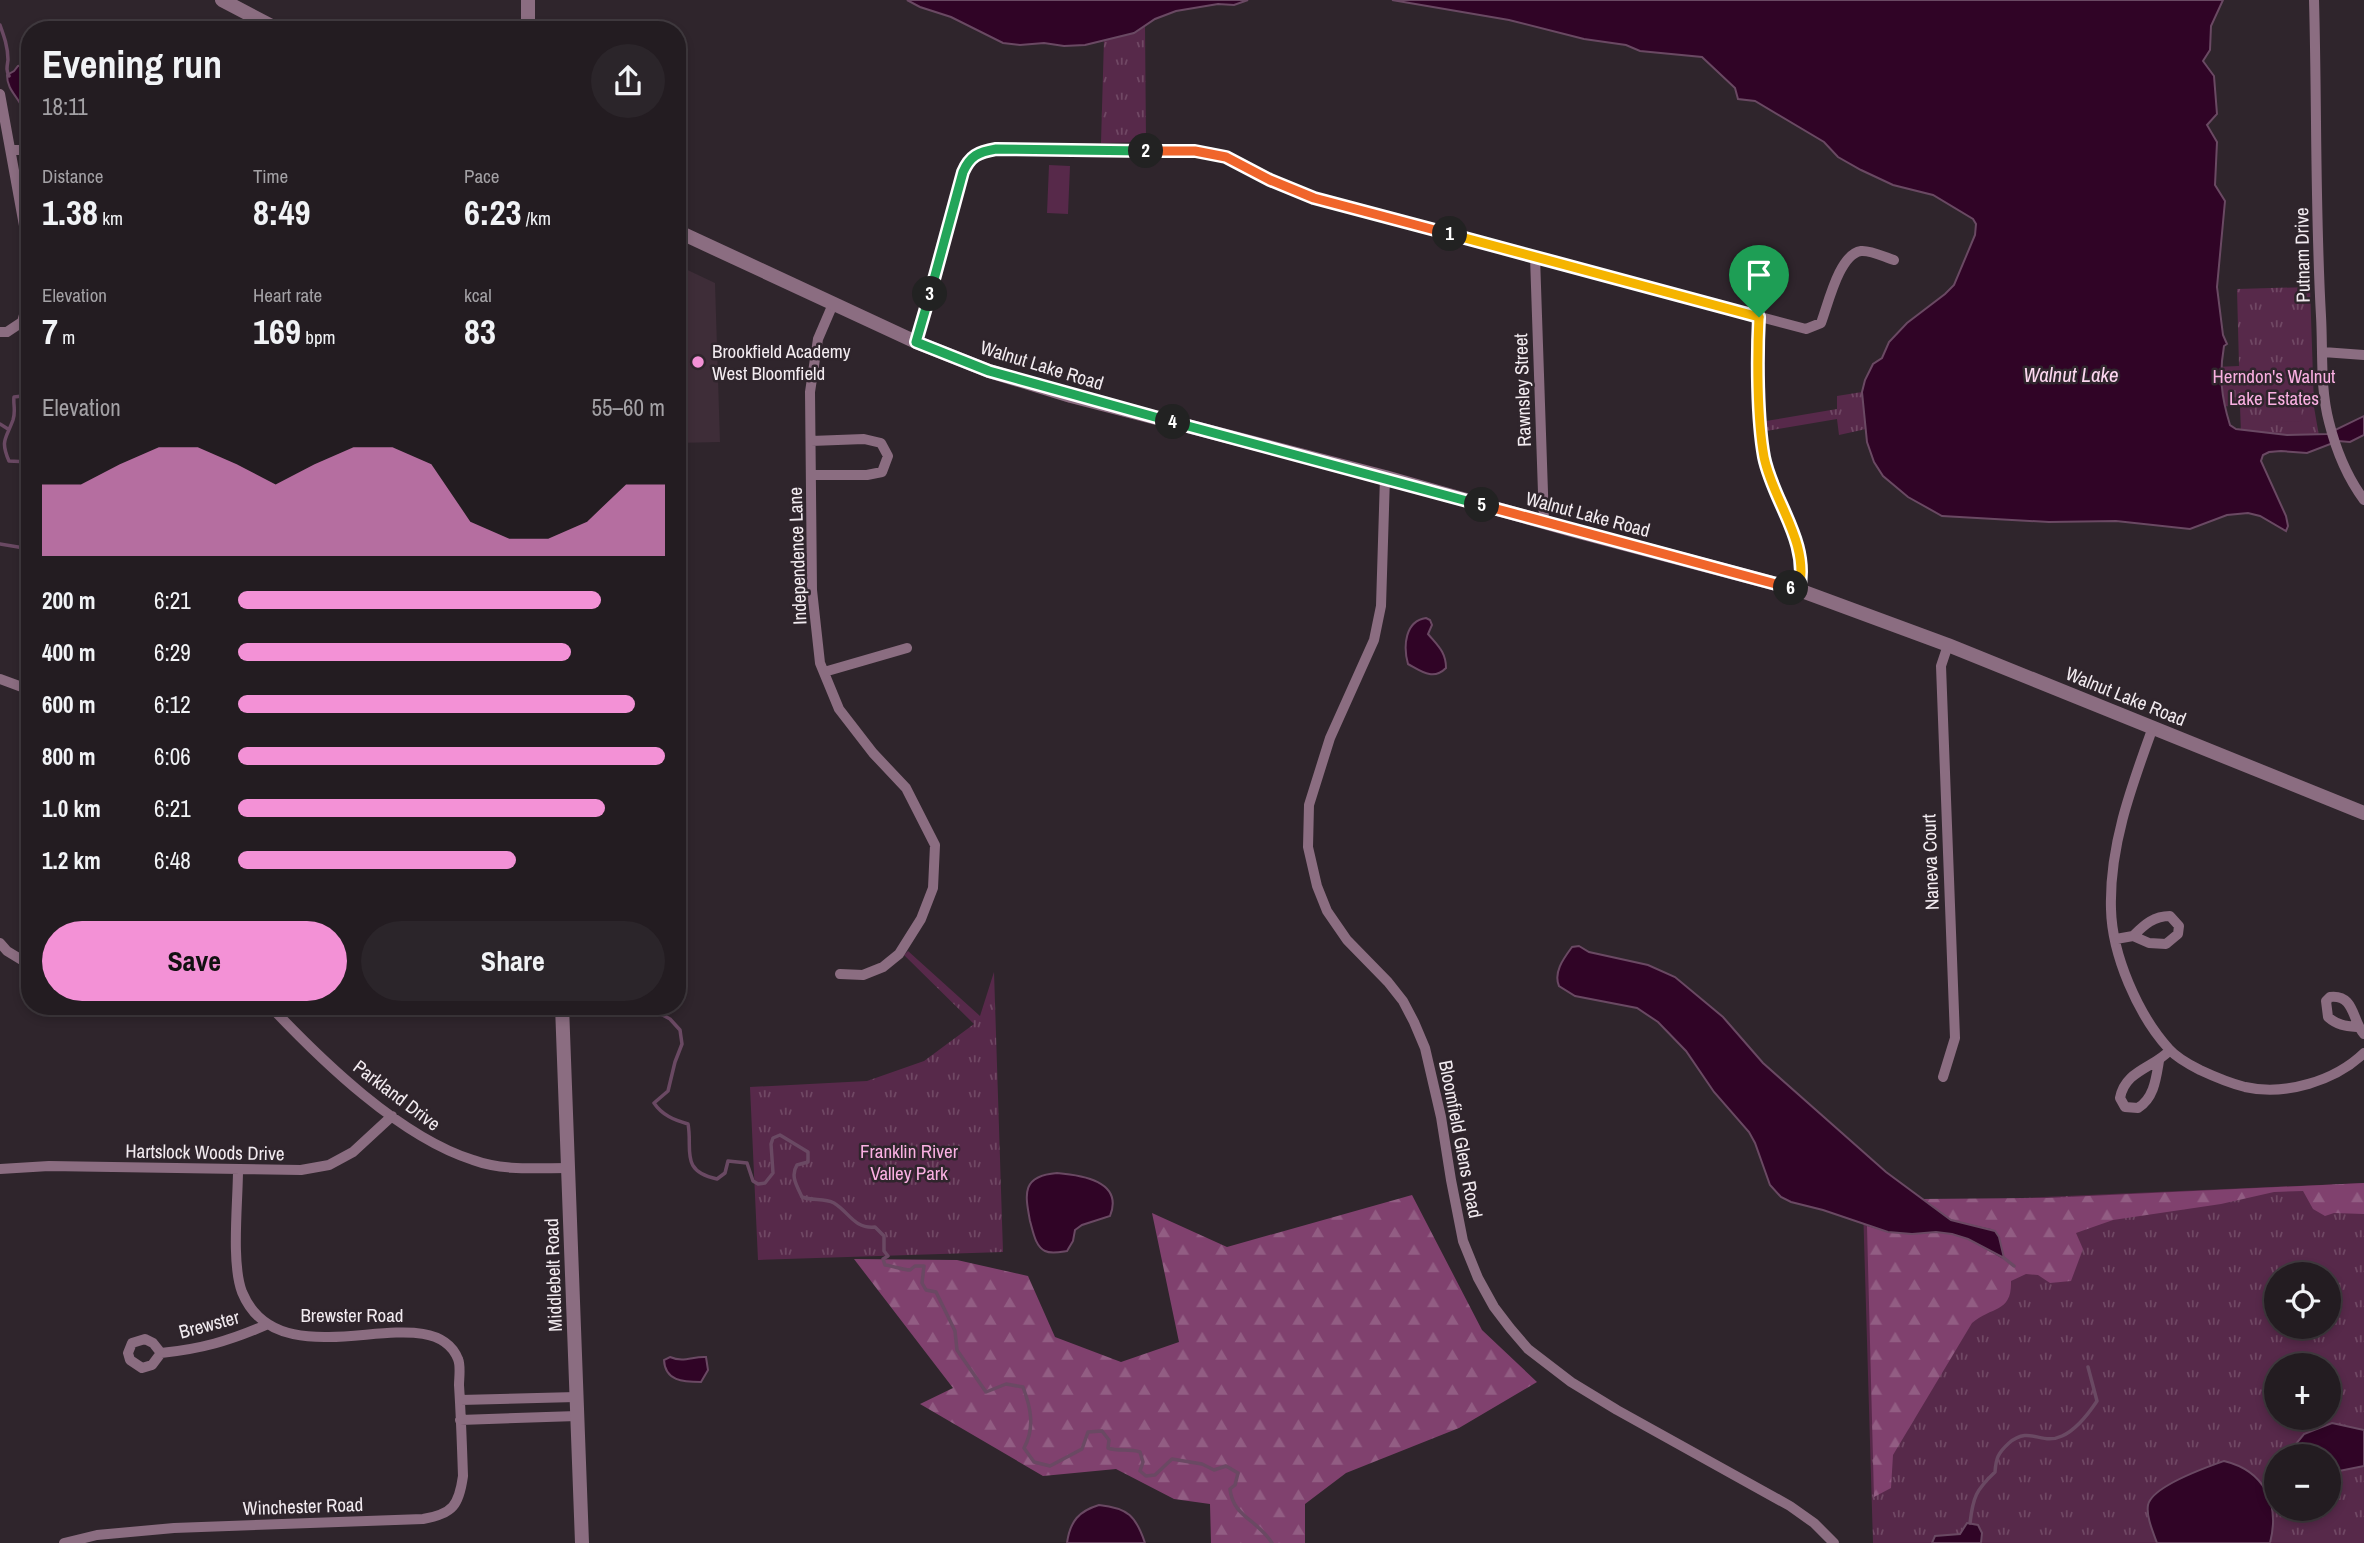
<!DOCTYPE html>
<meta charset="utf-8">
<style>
:root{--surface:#231c21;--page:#2b252a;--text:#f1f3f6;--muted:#a3a1a5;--line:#403a3f;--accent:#f391d6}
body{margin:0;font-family:"Archivo Narrow",sans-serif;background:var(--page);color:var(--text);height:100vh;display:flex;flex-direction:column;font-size:26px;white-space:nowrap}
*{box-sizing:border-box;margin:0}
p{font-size:23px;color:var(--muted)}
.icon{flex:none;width:38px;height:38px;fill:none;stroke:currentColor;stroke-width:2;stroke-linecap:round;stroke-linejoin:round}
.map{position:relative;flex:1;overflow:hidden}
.details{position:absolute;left:21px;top:21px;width:665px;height:994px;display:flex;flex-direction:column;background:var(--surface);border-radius:28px;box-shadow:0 4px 10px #0003,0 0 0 2px var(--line)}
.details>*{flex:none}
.fabs{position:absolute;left:2264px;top:1262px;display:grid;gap:14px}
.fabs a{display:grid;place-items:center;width:77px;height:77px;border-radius:50%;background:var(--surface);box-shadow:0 4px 10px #0003,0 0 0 2px var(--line);font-size:35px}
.pin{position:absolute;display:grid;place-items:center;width:60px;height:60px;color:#fff;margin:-72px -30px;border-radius:50% 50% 50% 0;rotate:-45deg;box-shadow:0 0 7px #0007}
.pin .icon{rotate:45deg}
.km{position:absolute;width:35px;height:35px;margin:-18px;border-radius:50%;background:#222;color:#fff;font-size:19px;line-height:35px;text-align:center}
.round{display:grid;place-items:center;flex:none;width:74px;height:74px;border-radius:37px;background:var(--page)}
.overview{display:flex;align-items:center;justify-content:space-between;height:119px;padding:0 21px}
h1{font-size:38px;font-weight:700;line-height:52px}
.figures{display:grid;grid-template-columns:repeat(3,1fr);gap:10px;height:119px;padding:7px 21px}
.figures div{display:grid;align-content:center}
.figures b{font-size:35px;font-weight:700}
.figures small{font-size:19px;font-weight:400}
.figures p{font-size:19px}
.chart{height:196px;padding:14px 21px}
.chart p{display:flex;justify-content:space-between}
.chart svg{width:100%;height:126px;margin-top:7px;fill:var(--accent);opacity:.7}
.button{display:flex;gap:14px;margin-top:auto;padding:14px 21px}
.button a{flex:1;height:80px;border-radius:42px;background:var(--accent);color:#111;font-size:28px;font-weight:700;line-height:80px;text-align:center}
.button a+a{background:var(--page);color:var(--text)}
ul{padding:0 21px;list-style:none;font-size:23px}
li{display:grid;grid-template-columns:112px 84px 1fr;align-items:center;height:52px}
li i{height:18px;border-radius:9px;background:var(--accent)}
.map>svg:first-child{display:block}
</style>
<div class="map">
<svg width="2364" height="1543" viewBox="0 0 2364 1543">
<defs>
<pattern id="grass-tufts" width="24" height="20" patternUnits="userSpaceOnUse" patternTransform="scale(1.75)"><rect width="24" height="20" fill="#57294a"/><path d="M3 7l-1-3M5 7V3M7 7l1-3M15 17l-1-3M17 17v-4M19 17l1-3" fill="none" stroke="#704864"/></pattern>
<pattern id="forest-firs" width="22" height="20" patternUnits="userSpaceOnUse" patternTransform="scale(1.75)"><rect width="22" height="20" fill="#80416e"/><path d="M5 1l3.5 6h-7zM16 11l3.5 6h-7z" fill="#925d83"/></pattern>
</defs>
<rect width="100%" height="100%" fill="#2f252c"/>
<!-- built -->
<path fill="#3e2d38" d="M677,265L715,283L720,442L677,443Z"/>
<!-- grass -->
<path fill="url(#grass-tufts)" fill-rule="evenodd" d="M1145,26L1146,142L1101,143L1104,39L1138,31Z
M2310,287L2314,407L2320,442L2242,459L2240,406L2192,407L2191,368L2239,366L2237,289Z
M1862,392L1866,429L1839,435L1837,419L1766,431V421L1837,409V396Z
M908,951L980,1016L994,972L1003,1252L758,1260L750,1087L867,1081L924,1061L974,1024L904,955Z
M2364,1183V1543H1873L1863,1205ZM2277,1274H2329V1326H2277ZM2277,1365H2329V1418H2277ZM2277,1456H2329V1508H2277Z"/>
<!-- forest -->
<path fill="url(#forest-firs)" d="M2364,1183V1214L2334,1213L2325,1216L2313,1209L2303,1191L2274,1192L2221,1204L2113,1220L2076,1233L2083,1249L2071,1281L2050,1283L2038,1275L2026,1274L2011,1281C2012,1313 1992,1306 1972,1323L1893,1455L1891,1488L1874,1497L1867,1226L1888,1232H1936L1952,1234L1968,1239L2003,1259L1991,1229L1951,1220L1920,1199L2047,1198Z
M1412,1195L1482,1330L1537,1382L1459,1428L1346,1473L1305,1504V1543H1211L1210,1504L1174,1499L1116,1469L1043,1476L920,1404L953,1388L854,1259L957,1260L1028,1276L1055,1337L1121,1362L1179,1342L1152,1213L1227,1247Z"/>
<!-- pitch -->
<path fill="#57294a" d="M1049,165L1070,166L1068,214L1047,213Z
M2301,403L2302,421L2270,422V404Z"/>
<!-- water -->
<path fill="#300426" stroke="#6a4963" stroke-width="2" d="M907,0H1248L1234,5L1218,4L1176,11L1155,19L1134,33L1085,45L1064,46L1044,43L1020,45L1003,43L951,17L920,7Z
M1392,0H2223L2211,26L2210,50L2203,61L2214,76L2217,114L2207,125L2217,142L2215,185L2225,201L2217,287L2223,335L2227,344L2224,346C2219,375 2221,396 2230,425L2236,429L2287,435L2327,434L2364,416V435L2350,442L2338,441L2307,453L2281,451L2269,452L2263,455L2261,461L2286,516L2288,526L2286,531L2260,516L2248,513L2227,515L2190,529L2116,521L2049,522L1942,516L1908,497L1883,476L1874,462L1867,442L1862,392L1865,380L1873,364L1882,358L1889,342L1907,323L1945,294L1954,285L1975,235L1976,224L1973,219L1933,195L1893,185L1861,170L1838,157L1824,142L1755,101L1738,99L1735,88L1702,57L1640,51L1626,45L1584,39L1509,20Z
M23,65L30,66V137L22,127C30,100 7,97 7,75L14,71L18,66Z
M1426,618L1430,620L1432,625L1428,634C1438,646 1446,652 1446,668C1433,681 1421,671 1408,664C1403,646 1405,621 1426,618Z
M1579,946L1589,952L1648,965L1675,977L1723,1017L1763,1063L1886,1172L1951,1220L1995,1231L1999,1237L2004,1258L1968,1239L1952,1234L1936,1232L1912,1234L1888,1232L1823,1210L1791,1202L1781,1197L1770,1185L1755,1143L1749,1132L1714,1092L1686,1051L1658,1022L1637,1008L1575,996L1559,986C1553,972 1564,958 1572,947Z
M1057,1173C1081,1175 1124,1181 1110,1216L1082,1225L1075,1230L1073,1241L1067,1251C1060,1252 1051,1254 1045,1251C1035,1246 1033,1231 1030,1221C1025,1194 1021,1176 1057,1173Z
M670,1357C684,1363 693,1356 706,1357L708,1370L701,1382C683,1382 665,1381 664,1360Z
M2332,1423L2364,1430V1466L2329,1473V1456H2286L2304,1434Z
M2224,1461C2265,1471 2280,1504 2270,1543H2157C2153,1532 2146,1516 2148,1505C2152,1486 2207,1467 2224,1461Z
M1099,1505C1128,1508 1136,1516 1145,1543H1067C1070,1521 1079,1511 1099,1505Z
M1967,1523L1978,1525L1982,1533L1981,1543H1932L1935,1536L1960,1534Z"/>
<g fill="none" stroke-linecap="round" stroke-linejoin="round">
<!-- stream -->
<path stroke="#6a4963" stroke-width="3.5" d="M0,25C4,36 8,47 8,60C7,67 6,70 9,76
M30,395L14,397C13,404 16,411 13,420C6,439 0,440 9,461L30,462
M0,424L8,429
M0,544L30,549
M523,1006H539
M653,1006L659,1013L670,1019L680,1030L682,1044L675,1062L668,1091L654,1103C662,1115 674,1120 688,1124C693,1149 679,1171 717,1179L725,1173L728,1161L747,1163L753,1181L758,1184L765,1183L773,1173L771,1144L773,1138L780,1135L808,1152V1162L797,1165C790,1176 797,1186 802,1197C813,1201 824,1198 834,1203C849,1212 854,1229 875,1227L884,1236V1251L888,1256L883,1259L885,1265C894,1266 902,1270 910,1270L915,1266H924L922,1283L926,1290L936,1292L955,1331L957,1350L986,1392L1006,1384L1023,1387C1031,1408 1035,1428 1024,1448L1034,1462L1050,1466L1082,1449L1088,1432L1102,1431L1109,1440L1108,1448C1119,1452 1129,1448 1140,1452L1143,1462L1140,1471L1146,1476L1155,1475L1172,1459L1202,1464L1214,1470L1226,1466L1238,1473L1235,1485L1230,1489C1233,1517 1257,1519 1272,1543
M2004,1258L2014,1266
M1970,1523C1973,1497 1976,1490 1995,1472C1996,1458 1998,1453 2009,1443C2030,1425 2041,1446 2062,1436C2076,1430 2089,1413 2097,1401L2088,1367"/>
<!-- minor -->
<path stroke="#8b6d81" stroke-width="10" d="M2314,0C2317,105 2315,211 2321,316C2323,351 2320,388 2329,422C2336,450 2347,477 2364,500
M0,94L25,231L27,304L22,322L7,332H0
M12,150H30
M1535,257L1544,522
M833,304L818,339L810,392L812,590L820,663L839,709L873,753L906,788L935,845L933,888L921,919L899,954L883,967L863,975L840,974
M1759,317C1757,356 1757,418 1764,457C1773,502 1809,541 1799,590
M916,342L963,172C970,156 978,152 996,149L1209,152C1246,162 1277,185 1314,199L1806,329L1821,323C1828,305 1839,254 1861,251C1871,250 1884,257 1894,260
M2323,352L2364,355
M811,441L864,439L881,443L888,456L882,472L867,475H811
M1385,477L1381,606L1374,640L1330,738L1309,805L1308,847L1317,886L1327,911L1347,940L1388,982L1403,1001L1414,1022L1425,1048L1441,1117L1451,1180L1463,1241L1478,1278L1494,1307L1510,1328L1528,1349L1571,1382L1617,1410L1790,1506L1814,1523L1834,1543
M824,672L907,648
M0,679L30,690
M2153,727C2132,785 2109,846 2111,909C2112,955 2138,1015 2169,1049C2177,1058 2190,1065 2200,1070C2215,1077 2229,1083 2245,1087C2285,1096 2335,1081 2364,1053
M2116,939L2133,936L2149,943L2166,944L2178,934L2179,926L2170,916C2154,916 2145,924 2133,936
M0,943L7,951L30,965
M270,1006C322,1061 400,1137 473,1160C503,1171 536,1168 568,1168
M2357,1027C2345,1026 2337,1025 2328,1017L2326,1001L2330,997C2355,994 2352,1021 2364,1034
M2159,1061C2156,1079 2154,1098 2138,1108L2125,1107L2120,1098C2125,1070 2154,1068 2170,1050
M1943,1077L1955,1038L1941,666L1948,645
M0,1169L49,1166L301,1170L329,1165L353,1152L392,1116
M145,1339L153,1343L161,1353L152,1365L142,1368L130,1360L128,1353L132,1343Z
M161,1353C201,1349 229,1341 266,1325
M460,1400L576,1397
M460,1420L577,1416
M64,1543L97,1535L174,1528L423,1519C453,1514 459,1505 463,1476C462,1446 461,1416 459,1385C459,1378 461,1366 458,1359C431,1291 281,1387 242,1292C231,1263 238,1202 238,1170"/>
<!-- tertiary -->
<path stroke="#8b6d81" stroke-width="14" d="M222,0L279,30
M528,0V30
M677,231L916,342L989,371L1071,396L1385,477L1572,530L1799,590L1948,645L2364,813
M562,1006L582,1543"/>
</g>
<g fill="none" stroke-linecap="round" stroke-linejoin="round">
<defs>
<path id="split-1" d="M1450,234L1759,317"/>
<path id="split-2" d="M1146,151H1195L1226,157L1270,180L1314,198L1450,234"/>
<path id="split-3" d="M930,294L963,172C970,156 978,152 996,149L1146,151"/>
<path id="split-4" d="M930,294L916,342L989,371L1173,422"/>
<path id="split-5" d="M1173,422L1482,505"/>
<path id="split-6" d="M1482,505L1791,588"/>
<path id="split-7" d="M1759,317C1757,357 1757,418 1764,457C1773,502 1810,541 1799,590L1791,588"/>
</defs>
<!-- split-1 casing -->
<use href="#split-1" stroke="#fff" stroke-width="14"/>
<!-- split-2 casing -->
<use href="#split-2" stroke="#fff" stroke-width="14"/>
<!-- split-3 casing -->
<use href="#split-3" stroke="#fff" stroke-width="14"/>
<!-- split-4 casing -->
<use href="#split-4" stroke="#fff" stroke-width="14"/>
<!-- split-5 casing -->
<use href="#split-5" stroke="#fff" stroke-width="14"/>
<!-- split-6 casing -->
<use href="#split-6" stroke="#fff" stroke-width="14"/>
<!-- split-7 casing -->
<use href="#split-7" stroke="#fff" stroke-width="14"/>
<!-- split-1 -->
<use href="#split-1" stroke="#f5b400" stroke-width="9"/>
<!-- split-2 -->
<use href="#split-2" stroke="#f0652b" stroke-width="9"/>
<!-- split-3 -->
<use href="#split-3" stroke="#22a559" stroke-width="9"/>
<!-- split-4 -->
<use href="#split-4" stroke="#22a559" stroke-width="9"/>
<!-- split-5 -->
<use href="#split-5" stroke="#22a559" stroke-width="9"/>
<!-- split-6 -->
<use href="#split-6" stroke="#f0652b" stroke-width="9"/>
<!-- split-7 -->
<use href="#split-7" stroke="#f5b400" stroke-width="9"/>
</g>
<!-- markers -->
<circle fill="#f391d6" stroke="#2f252c" stroke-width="2.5" cx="698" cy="362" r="7"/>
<g text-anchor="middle" stroke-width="5" stroke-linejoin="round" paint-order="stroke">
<!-- street labels -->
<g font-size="19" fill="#f2ebf0" stroke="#2f252c">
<text transform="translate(2302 255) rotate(-91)" y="7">Putnam Drive</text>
<text transform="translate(1042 365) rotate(17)" y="7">Walnut Lake Road</text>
<text transform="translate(1522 390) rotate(-92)" y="7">Rawnsley Street</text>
<text transform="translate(1588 514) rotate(15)" y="7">Walnut Lake Road</text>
<text transform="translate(797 556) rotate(-92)" y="7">Independence Lane</text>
<text transform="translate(2126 696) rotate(22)" y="7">Walnut Lake Road</text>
<text transform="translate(1930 862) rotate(-92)" y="7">Naneva Court</text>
<text transform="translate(397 1095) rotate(37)" y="7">Parkland Drive</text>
<text transform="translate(1461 1139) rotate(79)" y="7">Bloomfield Glens Road</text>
<text transform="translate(205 1152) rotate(1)" y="7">Hartslock Woods Drive</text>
<text transform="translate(553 1275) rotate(-92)" y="7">Middlebelt Road</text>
<text x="352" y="1322">Brewster Road</text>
<text transform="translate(209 1324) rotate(-15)" y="7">Brewster</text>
<text transform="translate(303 1506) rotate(-2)" y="7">Winchester Road</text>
</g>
<!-- poi labels -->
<g font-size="19" fill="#f2ebf0" stroke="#2f252c" text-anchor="start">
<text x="712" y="358">Brookfield Academy<tspan x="712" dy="22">West Bloomfield</tspan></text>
</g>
<!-- park labels -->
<g font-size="19" fill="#fab0e2" stroke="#2f252c">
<text x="2274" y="383">Herndon's Walnut<tspan x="2274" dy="22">Lake Estates</tspan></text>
<text x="909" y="1158">Franklin River<tspan x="909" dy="22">Valley Park</tspan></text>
</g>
<!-- water labels -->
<g font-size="21" font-style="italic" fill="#fdd7f0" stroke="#2f252c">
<text x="2071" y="382">Walnut Lake</text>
</g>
</g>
</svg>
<div class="fabs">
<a><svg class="icon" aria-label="locate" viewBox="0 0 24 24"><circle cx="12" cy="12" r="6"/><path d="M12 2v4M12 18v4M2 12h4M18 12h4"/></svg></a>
<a>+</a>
<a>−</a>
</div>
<div class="pin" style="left:1759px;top:317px;background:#1e9e55"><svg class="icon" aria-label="arrive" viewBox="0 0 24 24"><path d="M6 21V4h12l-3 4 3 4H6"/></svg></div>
<b class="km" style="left:1450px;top:234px">1</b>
<b class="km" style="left:1146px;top:151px">2</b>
<b class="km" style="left:930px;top:294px">3</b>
<b class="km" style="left:1173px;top:422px">4</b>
<b class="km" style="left:1482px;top:505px">5</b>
<b class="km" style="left:1791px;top:588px">6</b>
<section class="details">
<div class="overview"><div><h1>Evening run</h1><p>18:11</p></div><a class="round"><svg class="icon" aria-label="share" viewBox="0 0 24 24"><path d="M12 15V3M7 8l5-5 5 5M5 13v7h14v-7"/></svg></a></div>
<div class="figures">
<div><p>Distance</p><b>1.38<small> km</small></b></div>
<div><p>Time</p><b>8:49</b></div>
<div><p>Pace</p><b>6:23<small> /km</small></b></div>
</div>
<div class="figures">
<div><p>Elevation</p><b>7<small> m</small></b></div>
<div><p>Heart rate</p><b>169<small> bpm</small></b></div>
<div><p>kcal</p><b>83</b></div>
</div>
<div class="chart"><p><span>Elevation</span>55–60 m</p>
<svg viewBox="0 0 160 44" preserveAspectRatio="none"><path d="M0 44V19L10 19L20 12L30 6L40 6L50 12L60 19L70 12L80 6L90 6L100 12L110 32L120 38L130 38L140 32L150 19L160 19V44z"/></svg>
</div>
<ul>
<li><b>200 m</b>6:21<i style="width:85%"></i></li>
<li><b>400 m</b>6:29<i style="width:78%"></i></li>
<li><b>600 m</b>6:12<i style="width:93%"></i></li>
<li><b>800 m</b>6:06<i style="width:100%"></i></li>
<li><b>1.0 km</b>6:21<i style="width:86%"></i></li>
<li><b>1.2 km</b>6:48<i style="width:65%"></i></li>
</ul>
<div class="button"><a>Save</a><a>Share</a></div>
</section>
</div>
